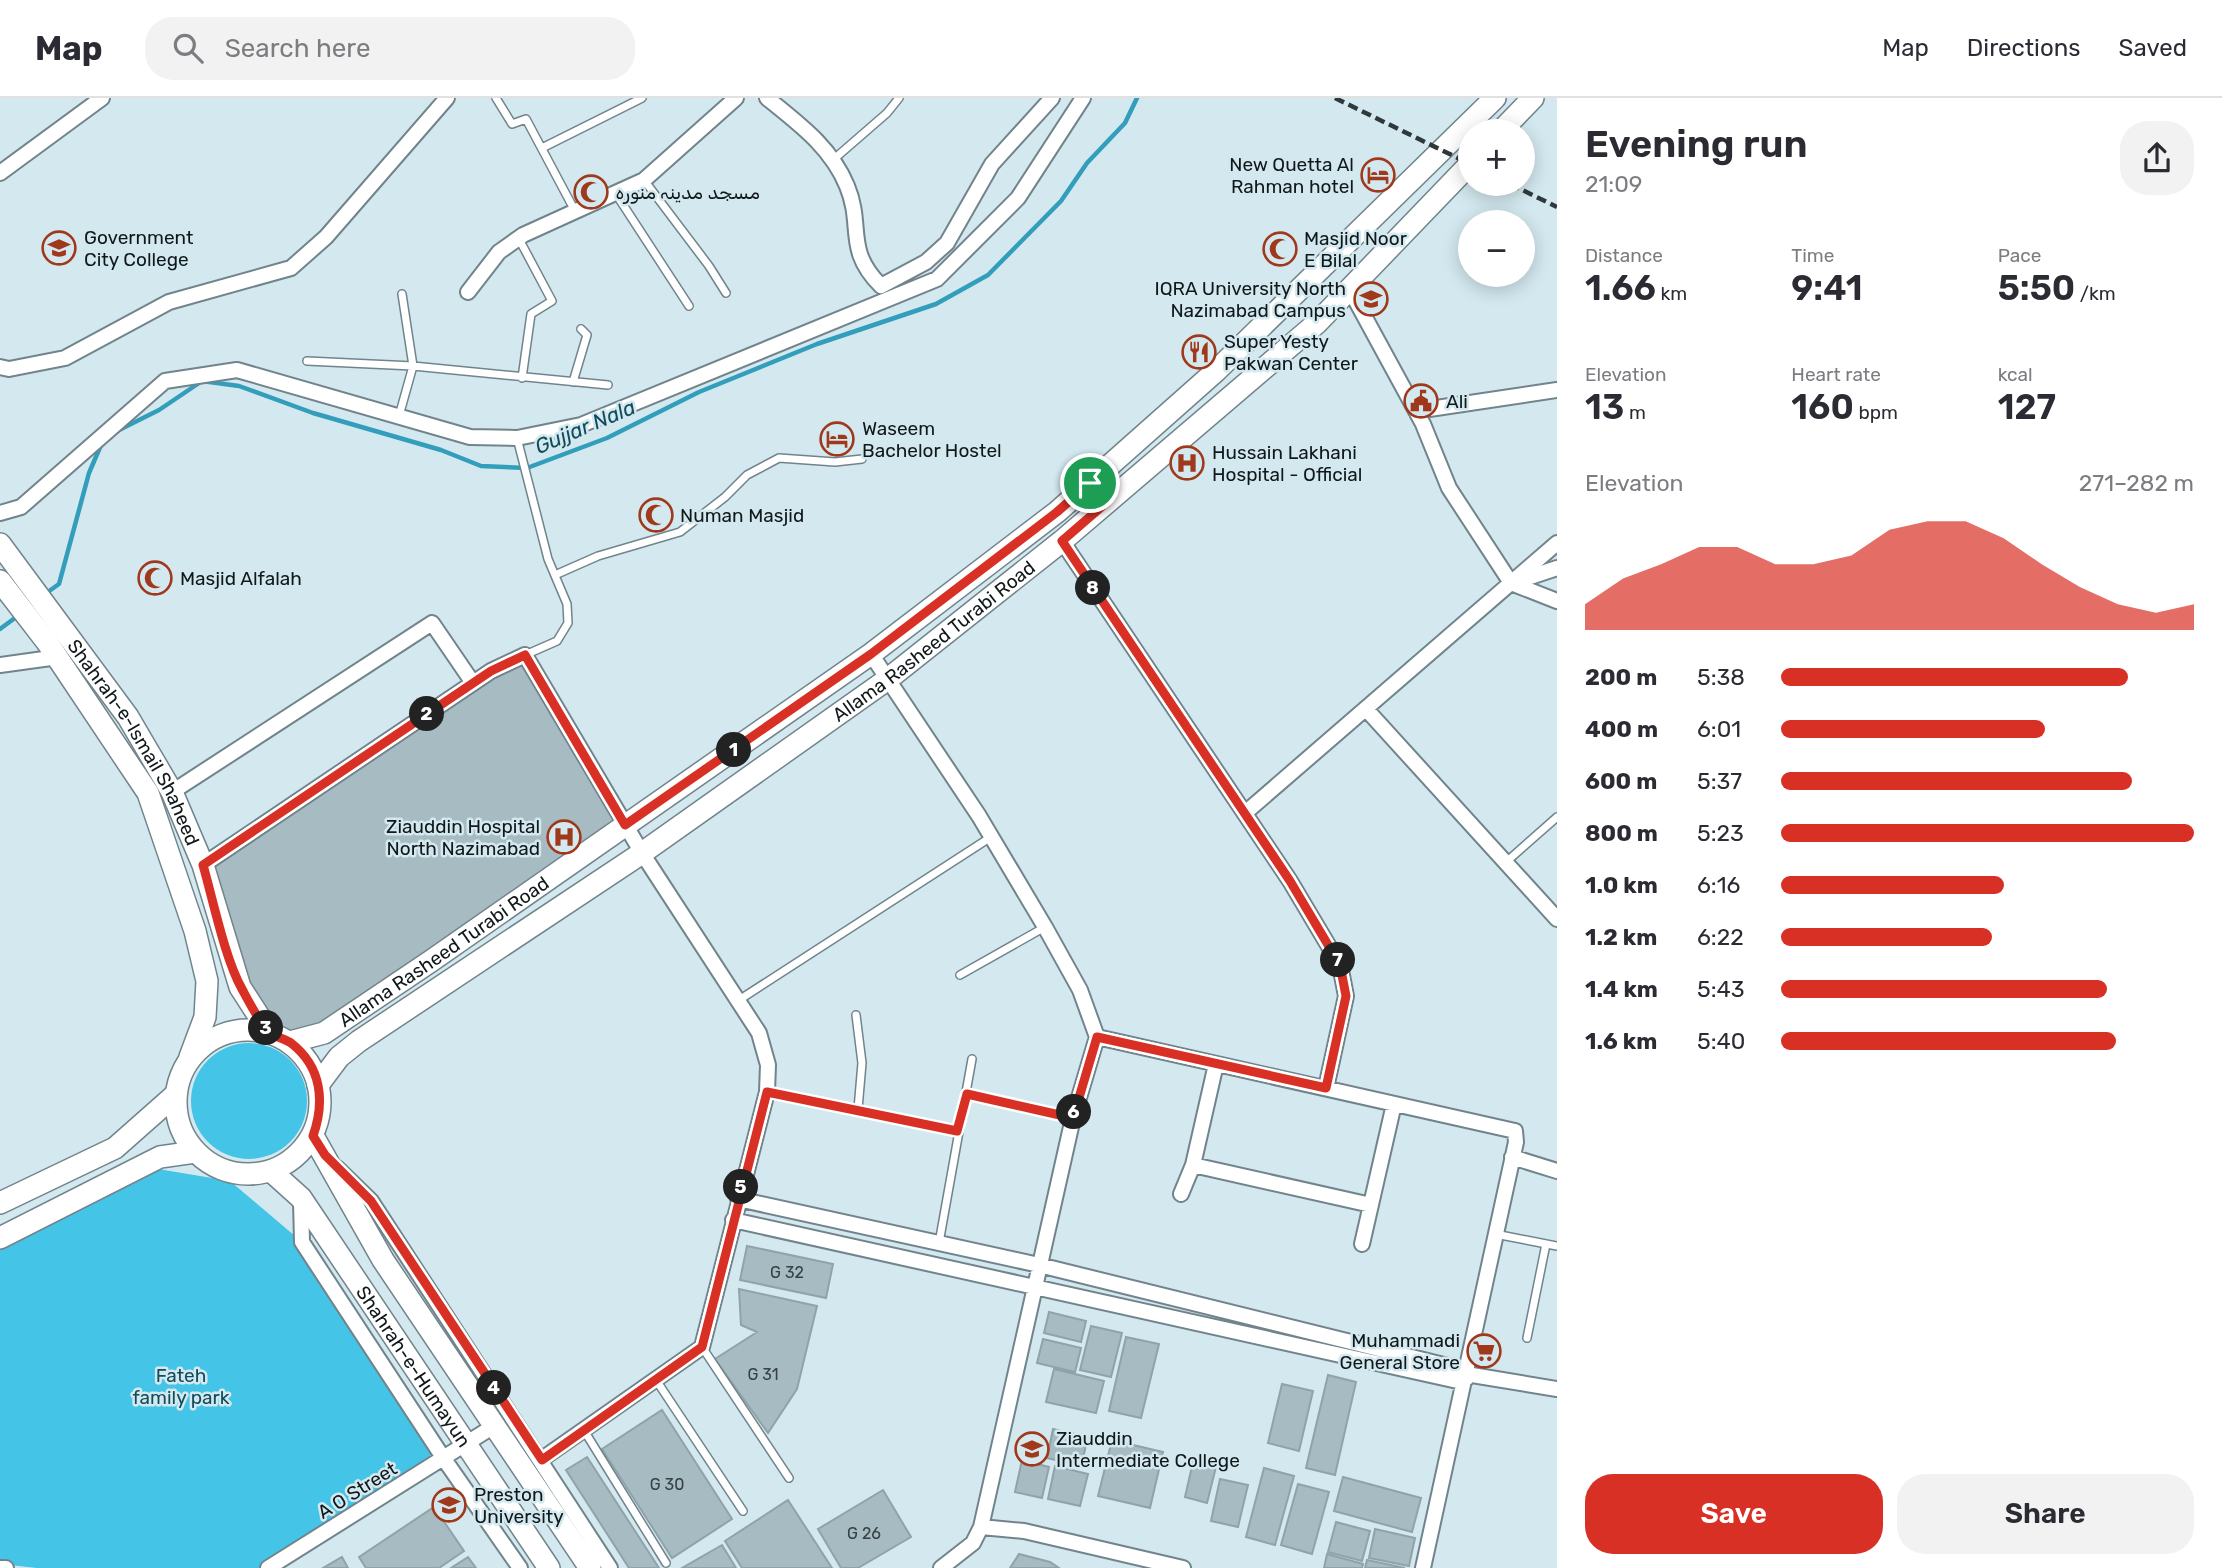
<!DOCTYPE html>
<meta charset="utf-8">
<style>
:root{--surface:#fff;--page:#f2f2f3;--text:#2b2b33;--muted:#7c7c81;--line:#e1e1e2;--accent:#d93025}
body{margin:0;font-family:Rubik,"Noto Sans Arabic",sans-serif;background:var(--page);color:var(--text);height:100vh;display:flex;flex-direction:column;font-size:26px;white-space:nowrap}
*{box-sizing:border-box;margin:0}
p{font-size:23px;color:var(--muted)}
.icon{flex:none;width:38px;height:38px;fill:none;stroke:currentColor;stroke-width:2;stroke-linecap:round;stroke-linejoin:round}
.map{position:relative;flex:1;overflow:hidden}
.side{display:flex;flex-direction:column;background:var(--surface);width:665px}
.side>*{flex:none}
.fabs{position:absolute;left:1458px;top:21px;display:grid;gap:14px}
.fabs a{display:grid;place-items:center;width:77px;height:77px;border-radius:50%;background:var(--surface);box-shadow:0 4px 18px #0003;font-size:35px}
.pin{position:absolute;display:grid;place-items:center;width:60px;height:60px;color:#fff;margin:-30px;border:4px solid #fff;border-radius:50%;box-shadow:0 2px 7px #0007}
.km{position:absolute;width:35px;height:35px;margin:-18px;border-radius:50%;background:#222;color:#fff;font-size:19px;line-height:35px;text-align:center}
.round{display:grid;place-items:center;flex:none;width:74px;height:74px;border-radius:28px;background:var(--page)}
.head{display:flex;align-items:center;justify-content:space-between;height:119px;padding:0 28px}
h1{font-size:38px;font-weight:600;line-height:52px}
.stats{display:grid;grid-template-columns:repeat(3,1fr);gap:10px;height:119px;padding:7px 28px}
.stats div{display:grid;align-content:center}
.stats b{font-size:35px;font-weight:600}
.stats small{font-size:19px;font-weight:400}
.stats p{font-size:19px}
.chart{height:196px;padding:14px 28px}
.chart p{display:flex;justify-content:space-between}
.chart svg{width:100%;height:126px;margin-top:7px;fill:var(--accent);opacity:.7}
.cta{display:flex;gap:14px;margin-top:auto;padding:14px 28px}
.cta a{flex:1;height:80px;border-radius:28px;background:var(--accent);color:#fff;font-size:28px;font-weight:600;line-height:80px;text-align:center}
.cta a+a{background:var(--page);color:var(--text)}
ul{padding:0 28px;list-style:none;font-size:23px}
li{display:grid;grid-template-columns:112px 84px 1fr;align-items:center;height:52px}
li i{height:18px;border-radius:9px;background:var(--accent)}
header{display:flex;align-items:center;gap:42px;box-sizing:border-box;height:98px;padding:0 35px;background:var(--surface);border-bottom:2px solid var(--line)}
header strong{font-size:33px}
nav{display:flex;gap:38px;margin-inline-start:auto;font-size:24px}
.search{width:490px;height:63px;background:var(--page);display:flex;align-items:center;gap:18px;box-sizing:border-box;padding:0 24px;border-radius:28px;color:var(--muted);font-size:26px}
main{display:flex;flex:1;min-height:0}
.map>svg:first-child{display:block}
</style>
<header>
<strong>Map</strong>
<div class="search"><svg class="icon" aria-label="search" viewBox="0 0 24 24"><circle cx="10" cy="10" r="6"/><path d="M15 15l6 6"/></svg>Search here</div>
<nav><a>Map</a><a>Directions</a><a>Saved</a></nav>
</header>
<main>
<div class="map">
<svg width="1557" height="1470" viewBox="0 0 1557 1470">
<rect width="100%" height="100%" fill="#d3e8ef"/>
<!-- green -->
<path fill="#44c4e7" d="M191 1003a58 58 0 1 1 116 0a58 58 0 1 1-116 0Z
M152,1070L230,1083L302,1144L444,1361L262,1470H37L0,1466V1144Z"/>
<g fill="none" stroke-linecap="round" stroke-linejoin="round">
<!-- stream -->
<path stroke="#329ebb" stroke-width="4.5" d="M117,333L159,312L202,283L239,288L313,315L441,352L481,368L527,370L607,340L699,294L817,246L936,206L988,177L1061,103L1087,65L1125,25L1137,0
M45,496L59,486L89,375L101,347
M0,531L19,517"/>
</g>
<!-- building -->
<path fill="#a7bbc2" stroke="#8fa3a9" stroke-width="2" d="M525,558L620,726L325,932L290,943L270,933L241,889L204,768Z
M747,1148L833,1166L826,1200L740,1182Z
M739,1191L817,1208L797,1291L768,1335L715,1261L757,1234L741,1227Z
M1049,1214L1086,1223L1081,1244L1044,1235Z
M1091,1228L1122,1235L1111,1279L1080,1272Z
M1126,1239L1159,1246L1141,1320L1109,1313Z
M1043,1241L1081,1250L1075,1274L1037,1265Z
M1054,1271L1104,1283L1096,1315L1046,1304Z
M1328,1277L1356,1284L1335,1377L1306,1370Z
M1282,1286L1313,1293L1299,1353L1268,1345Z
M662,1312L732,1421L672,1460L602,1351Z
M1053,1331L1088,1339L1081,1368L1047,1360Z
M1112,1342L1163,1354L1150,1410L1098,1398Z
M587,1359L659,1470H629L566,1372Z
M1022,1362L1049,1369L1042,1400L1015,1394Z
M1193,1364L1216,1369L1207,1405L1185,1399Z
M1055,1368L1088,1376L1080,1408L1048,1401Z
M1264,1370L1294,1378L1275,1447L1246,1439Z
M1343,1379L1421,1400L1412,1434L1334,1413Z
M1220,1381L1248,1387L1238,1429L1211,1423Z
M1298,1386L1329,1394L1312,1456L1281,1447Z
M883,1392L911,1439L858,1470H841L818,1431Z
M788,1402L832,1470H742L725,1443Z
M434,1409L464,1453L439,1470H366L359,1459Z
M1336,1424L1370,1433L1362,1463L1328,1454Z
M1375,1431L1415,1440L1409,1468L1369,1460Z
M722,1447L736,1470H682Z
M1019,1456L1050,1464L1059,1470H1010Z
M1327,1456L1363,1466L1362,1470H1324Z
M342,1459L348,1470H323Z
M468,1459L476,1470H451Z
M1367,1462L1405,1470H1365Z"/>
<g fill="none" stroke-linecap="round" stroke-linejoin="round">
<defs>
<path id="service" d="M496,0L512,26L526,21L575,113
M542,50L642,0
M834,61L887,15L899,0
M644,82L709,168L726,195
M616,96L689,208
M519,141L552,203L531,216L522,280
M307,263L413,268L608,287
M573,284L587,237L581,231
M399,318L413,268L402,196
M517,340L548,461L567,506L568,525L557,543L525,557
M555,477L598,458L680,434L725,399L747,377L779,360L835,364L862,361
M1505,765L1557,719
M960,877L1045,829
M739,902L991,739
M856,917L862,965L858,1011
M767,994L957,1033
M967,996L1073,1020
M1495,1136L1557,1148
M939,1145L972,961
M1527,1240L1546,1146
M702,1249L789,1380
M656,1282L743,1413
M585,1334L666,1465"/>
<path id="minor" d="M767,0C799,26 831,49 847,88C864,129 844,151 881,188L926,164L947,145L992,66L1052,0
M0,75L102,0
M1350,192L1423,326L1449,390L1511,485L1557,503
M468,194L499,154L523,137L644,82L736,0
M0,269L9,271L65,260L169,204L291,170L326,139L447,0
M1416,313L1557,292
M0,415L21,409L165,283L237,272L470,339L517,340L581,327L937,181L1018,100L1083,0
M1062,443L1290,783L1340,867L1346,898L1326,990
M1518,483L1557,470
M871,556L979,718L1045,829L1080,892L1097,939L1073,1020L981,1429L973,1445L941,1470
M0,567L58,559
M1366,611L1557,821
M172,694L432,525L473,585
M1245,715L1557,445
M203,767L491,573L525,557L642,755L759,935L768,967L767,994L702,1249L542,1361
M1097,939L1515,1033L1516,1044L1423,1470
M1512,1059L1557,1073
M1193,1067L1371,1107
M337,1070L371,1103L610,1470
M1181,1096L1193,1067L1216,966
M738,1101L1039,1167L1464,1272L1472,1277L1557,1291
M301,1103L302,1144L444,1361L520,1470
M733,1122L1462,1284L1467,1280
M1362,1146L1394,1006
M981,1429L1024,1433L1183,1470
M0,1470H6
M268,1470L494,1328"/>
<g id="secondary">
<path d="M1501,33L1533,0"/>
<path id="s1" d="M0,446L128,619L172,694L203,767L240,889L269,934"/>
<path d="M0,483L47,544L148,695L195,833L207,883L205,919L190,959"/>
<circle cx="248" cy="1004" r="72"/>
<path id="s2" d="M290,944L324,935L431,863L871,556L1057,414L1216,273L1495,0"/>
<path id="s3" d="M318,987L339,959L359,943L642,755L888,581L1062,443L1317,225L1470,66"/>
<path d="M313,1038L383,1162L590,1470"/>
<path id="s4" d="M271,1073L301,1100L549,1470"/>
<path d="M0,1105L115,1050L175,997"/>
<path d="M0,1140L160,1059L195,1054"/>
</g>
</defs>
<!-- service casing -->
<use href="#service" stroke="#71848b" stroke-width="10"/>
<!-- minor casing -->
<use href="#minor" stroke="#71848b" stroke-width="18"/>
<!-- secondary casing -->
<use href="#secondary" stroke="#71848b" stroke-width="24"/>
<!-- service -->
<use href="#service" stroke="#fff" stroke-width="7"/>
<!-- minor -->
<use href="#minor" stroke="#fff" stroke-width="14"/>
<!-- secondary -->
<use href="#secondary" stroke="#fff" stroke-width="21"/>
<!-- rail -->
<path stroke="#2f393c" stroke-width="4.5" stroke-dasharray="10 5" stroke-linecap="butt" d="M1335,0L1470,66
M1510,86L1557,109"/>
</g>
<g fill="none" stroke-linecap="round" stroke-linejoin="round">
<defs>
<path id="route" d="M1090,385L1107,404L1062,443L1290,783L1340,867L1346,898L1326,990L1097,939L1073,1020L967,996L957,1033L767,994L702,1249L542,1362L371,1103L325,1057L313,1038C325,1004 322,969 291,945C284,940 273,939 268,933C258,922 249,904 242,891C225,861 213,802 203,767L491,573L525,557L625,727L871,556L1057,414Z"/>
</defs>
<!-- route casing -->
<use href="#route" stroke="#fff" stroke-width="14"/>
<!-- route -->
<use href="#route" stroke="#d93025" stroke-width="9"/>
</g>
<!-- icons -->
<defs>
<symbol id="hotel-ring" viewBox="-11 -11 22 22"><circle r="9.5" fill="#d3e8ef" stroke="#a0381b" stroke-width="1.5"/><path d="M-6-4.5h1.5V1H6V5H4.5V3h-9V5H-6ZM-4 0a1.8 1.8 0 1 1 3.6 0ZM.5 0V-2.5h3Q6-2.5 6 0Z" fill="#a0381b"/></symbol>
<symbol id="mosque-ring" viewBox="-11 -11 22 22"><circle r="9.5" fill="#d3e8ef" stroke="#a0381b" stroke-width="1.5"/><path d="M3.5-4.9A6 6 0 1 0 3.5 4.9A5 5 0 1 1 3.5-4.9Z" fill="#a0381b"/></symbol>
<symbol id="university-ring" viewBox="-11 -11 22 22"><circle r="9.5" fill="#d3e8ef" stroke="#a0381b" stroke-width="1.5"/><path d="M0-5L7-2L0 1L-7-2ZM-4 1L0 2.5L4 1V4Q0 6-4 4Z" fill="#a0381b"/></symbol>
<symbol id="restaurant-ring" viewBox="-11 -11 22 22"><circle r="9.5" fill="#d3e8ef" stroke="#a0381b" stroke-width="1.5"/><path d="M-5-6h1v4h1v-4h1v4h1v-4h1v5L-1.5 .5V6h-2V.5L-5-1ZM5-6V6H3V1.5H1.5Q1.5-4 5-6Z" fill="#a0381b"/></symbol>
<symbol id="civic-ring" viewBox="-11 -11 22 22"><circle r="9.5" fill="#d3e8ef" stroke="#a0381b" stroke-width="1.5"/><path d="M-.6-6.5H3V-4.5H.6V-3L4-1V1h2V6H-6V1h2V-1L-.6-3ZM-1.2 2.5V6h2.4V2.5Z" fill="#a0381b"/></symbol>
<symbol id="hospital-ring" viewBox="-11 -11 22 22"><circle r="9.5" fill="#d3e8ef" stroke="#a0381b" stroke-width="1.5"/><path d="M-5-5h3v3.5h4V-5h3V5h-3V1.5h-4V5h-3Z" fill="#a0381b"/></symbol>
<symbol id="supermarket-ring" viewBox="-11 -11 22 22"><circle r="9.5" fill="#d3e8ef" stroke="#a0381b" stroke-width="1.5"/><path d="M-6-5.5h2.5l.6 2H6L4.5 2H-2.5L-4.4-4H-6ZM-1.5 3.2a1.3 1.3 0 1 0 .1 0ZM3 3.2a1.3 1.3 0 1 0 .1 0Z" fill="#a0381b"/></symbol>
</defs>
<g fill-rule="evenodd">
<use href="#hotel-ring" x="1359" y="58" width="38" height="38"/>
<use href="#mosque-ring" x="572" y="75" width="38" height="38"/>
<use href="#university-ring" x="40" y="131" width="38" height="38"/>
<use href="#mosque-ring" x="1261" y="132" width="38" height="38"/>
<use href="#university-ring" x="1352" y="182" width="38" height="38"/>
<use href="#restaurant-ring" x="1180" y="235" width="38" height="38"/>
<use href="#civic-ring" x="1402" y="284" width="38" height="38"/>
<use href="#hotel-ring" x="818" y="322" width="38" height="38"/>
<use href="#hospital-ring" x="1168" y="346" width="38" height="38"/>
<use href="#mosque-ring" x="637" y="398" width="38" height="38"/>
<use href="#mosque-ring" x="136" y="461" width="38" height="38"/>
<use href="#hospital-ring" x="545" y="720" width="38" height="38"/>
<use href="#supermarket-ring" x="1465" y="1234" width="38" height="38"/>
<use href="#university-ring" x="1013" y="1332" width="38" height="38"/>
<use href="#university-ring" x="430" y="1388" width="38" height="38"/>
</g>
<g text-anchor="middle" stroke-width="5" stroke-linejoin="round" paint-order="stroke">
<!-- number labels -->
<g font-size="16" fill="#364144">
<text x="787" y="1180">G 32</text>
<text x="763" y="1282">G 31</text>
<text x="667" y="1392">G 30</text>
<text x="864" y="1441">G 26</text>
</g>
<!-- poi labels -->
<g font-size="19" fill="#10181a" stroke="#d3e8ef" text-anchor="start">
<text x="1354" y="73" text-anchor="end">New Quetta Al<tspan x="1354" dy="22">Rahman hotel</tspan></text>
<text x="616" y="101">مسجد مدینہ منورہ</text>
<text x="84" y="146">Government<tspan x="84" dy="22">City College</tspan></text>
<text x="1304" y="147">Masjid Noor<tspan x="1304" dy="22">E Bilal</tspan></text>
<text x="1346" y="197" text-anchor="end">IQRA University North<tspan x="1346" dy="22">Nazimabad Campus</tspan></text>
<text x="1224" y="250">Super Yesty<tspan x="1224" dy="22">Pakwan Center</tspan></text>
<text x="1446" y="310">Ali</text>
<text x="862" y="337">Waseem<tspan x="862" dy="22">Bachelor Hostel</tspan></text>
<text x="1212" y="361">Hussain Lakhani<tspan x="1212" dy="22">Hospital - Official</tspan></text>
<text x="680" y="424">Numan Masjid</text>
<text x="180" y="487">Masjid Alfalah</text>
<text x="540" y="735" text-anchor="end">Ziauddin Hospital<tspan x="540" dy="22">North Nazimabad</tspan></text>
<text x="1460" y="1249" text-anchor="end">Muhammadi<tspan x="1460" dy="22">General Store</tspan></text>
<text x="1056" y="1347">Ziauddin<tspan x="1056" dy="22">Intermediate College</tspan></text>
<text x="474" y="1403">Preston<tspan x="474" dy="22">University</tspan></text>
</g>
<!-- street labels -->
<g font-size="19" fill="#10181a" stroke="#d3e8ef">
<text dy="7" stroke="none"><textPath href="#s3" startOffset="761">Allama Rasheed Turabi Road</textPath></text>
<text dy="7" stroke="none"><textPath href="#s1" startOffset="240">Shahrah-e-Ismail Shaheed</textPath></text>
<text dy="7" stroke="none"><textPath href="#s2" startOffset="180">Allama Rasheed Turabi Road</textPath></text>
<text dy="7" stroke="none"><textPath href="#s4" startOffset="243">Shahrah-e-Humayun</textPath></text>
<text transform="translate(357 1392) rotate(-32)" y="7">A O Street</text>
</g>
<!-- park labels -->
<g font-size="19" fill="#0f4c5c" stroke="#d3e8ef">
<text x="181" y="1284">Fateh<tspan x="181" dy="22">family park</tspan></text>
</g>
<!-- water labels -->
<g font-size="21" font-style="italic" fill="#0f4c5c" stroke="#d3e8ef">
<text transform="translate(585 329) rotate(-23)" y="7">Gujjar Nala</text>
</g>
</g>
</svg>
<div class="fabs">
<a>+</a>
<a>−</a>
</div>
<div class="pin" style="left:1090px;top:385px;background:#1e9e55"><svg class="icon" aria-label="arrive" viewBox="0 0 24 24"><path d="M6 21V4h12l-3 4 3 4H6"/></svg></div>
<b class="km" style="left:734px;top:652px">1</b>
<b class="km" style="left:427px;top:616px">2</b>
<b class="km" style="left:266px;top:930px">3</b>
<b class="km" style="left:494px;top:1290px">4</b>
<b class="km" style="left:741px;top:1089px">5</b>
<b class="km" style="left:1074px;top:1014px">6</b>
<b class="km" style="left:1338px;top:862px">7</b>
<b class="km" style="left:1093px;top:490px">8</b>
</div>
<section class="side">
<div class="head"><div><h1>Evening run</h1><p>21:09</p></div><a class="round"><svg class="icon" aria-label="share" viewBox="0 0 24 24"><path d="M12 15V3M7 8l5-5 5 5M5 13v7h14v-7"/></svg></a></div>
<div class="stats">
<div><p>Distance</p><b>1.66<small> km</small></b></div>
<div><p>Time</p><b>9:41</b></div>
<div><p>Pace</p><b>5:50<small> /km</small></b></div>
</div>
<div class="stats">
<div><p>Elevation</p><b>13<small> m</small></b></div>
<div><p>Heart rate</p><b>160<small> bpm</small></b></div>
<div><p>kcal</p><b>127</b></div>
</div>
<div class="chart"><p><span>Elevation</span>271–282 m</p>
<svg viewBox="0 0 160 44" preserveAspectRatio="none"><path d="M0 44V35L10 26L20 21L30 15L40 15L50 21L60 21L70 18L80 9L90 6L100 6L110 12L120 21L130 29L140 35L150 38L160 35V44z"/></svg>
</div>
<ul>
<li><b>200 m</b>5:38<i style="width:84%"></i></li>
<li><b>400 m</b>6:01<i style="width:64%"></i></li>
<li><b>600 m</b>5:37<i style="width:85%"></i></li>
<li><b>800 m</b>5:23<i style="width:100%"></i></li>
<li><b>1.0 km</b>6:16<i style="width:54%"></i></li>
<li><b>1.2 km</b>6:22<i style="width:51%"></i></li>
<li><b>1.4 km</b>5:43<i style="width:79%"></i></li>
<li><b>1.6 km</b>5:40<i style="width:81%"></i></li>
</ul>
<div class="cta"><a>Save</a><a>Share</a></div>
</section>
</main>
